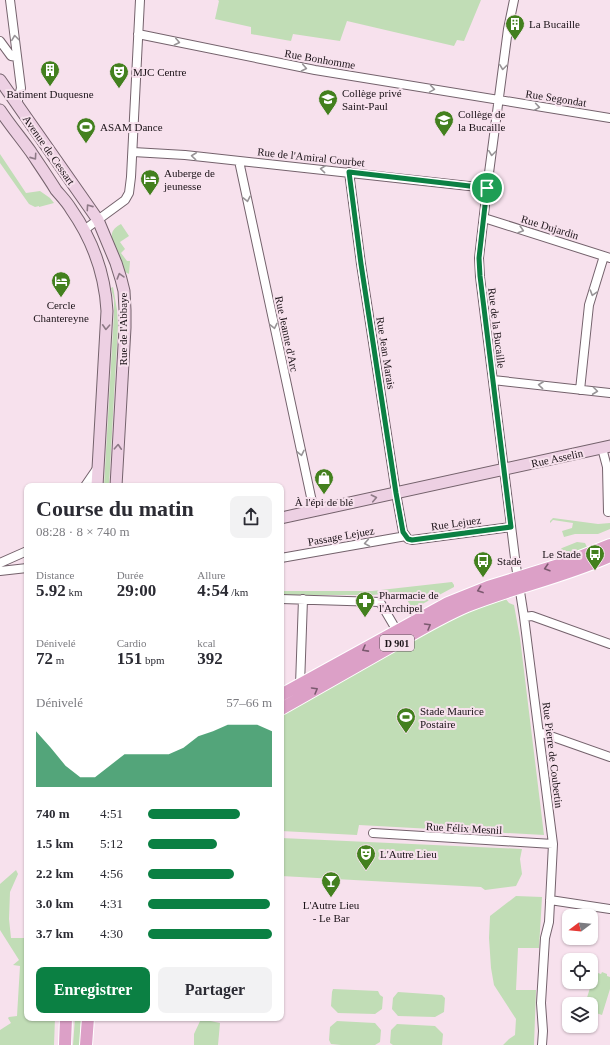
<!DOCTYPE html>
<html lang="fr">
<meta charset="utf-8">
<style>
:root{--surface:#fff;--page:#f2f2f3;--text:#2b2b33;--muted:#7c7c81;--accent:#0b8043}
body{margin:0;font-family:"Times New Roman",serif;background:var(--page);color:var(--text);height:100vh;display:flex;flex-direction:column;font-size:15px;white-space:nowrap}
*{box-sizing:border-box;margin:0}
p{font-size:13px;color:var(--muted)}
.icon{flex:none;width:22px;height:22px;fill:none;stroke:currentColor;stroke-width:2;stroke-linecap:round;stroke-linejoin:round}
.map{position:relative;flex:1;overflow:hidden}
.panel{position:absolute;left:24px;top:483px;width:260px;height:538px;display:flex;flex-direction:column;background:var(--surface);border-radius:8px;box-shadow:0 1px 3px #0004}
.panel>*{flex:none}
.needle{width:26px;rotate:254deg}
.tools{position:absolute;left:562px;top:909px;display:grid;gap:8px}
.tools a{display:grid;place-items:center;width:36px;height:36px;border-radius:8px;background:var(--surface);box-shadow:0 1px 3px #0004;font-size:20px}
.pin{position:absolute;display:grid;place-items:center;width:34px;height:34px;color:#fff;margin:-17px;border:2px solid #fff;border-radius:50%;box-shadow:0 1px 4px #0007}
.round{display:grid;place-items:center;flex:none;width:42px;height:42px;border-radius:8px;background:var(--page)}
.head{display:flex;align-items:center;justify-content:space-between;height:68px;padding:0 12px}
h1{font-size:22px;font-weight:800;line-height:30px}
.figures{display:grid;grid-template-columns:repeat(3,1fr);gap:6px;height:68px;padding:4px 12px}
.figures div{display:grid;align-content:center}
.figures b{font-size:17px;font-weight:800}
.figures small{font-size:11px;font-weight:400}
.figures p{font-size:11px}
.chart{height:112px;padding:8px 12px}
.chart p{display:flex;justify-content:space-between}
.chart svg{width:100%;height:72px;margin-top:4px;fill:var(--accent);opacity:.7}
.cta{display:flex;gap:8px;margin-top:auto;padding:8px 12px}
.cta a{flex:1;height:46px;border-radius:8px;background:var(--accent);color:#fff;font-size:16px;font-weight:800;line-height:46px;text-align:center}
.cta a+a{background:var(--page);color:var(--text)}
ul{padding:0 12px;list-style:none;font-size:13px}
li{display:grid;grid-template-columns:64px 48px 1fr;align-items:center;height:30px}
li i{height:10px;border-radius:5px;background:var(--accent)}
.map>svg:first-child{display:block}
</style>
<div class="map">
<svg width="610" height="1045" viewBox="0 0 610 1045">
<rect width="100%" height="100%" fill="#f7e1ed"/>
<!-- green -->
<path fill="#c1ddb6" d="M218,0H481L464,41L457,40L454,46L347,21L340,41L293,34L291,41L251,34V27L215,19L219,1Z
M0,154L26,193L40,191L50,198L54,203L39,207V206L35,207L29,204L0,163Z
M121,224L129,236L120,242L125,249L121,253L127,261H130L129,274L123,271L110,238L112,237C111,230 116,227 121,224Z
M113,287L117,310L118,326L109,486H104L114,313V300L111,288Z
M553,518L598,524L610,523V529L598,534H575L564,537L562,531L572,528L573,523L553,520L550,523V521Z
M577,542L585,543L588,549L556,560L554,555L562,548Z
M452,582L454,585V587L413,609L405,597H402L398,599L397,597L391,599L389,595L384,598L382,594L372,595H281V591H372Z
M505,598L509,603L514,605L520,638L544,835L359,825L357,835L281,831V715L315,693L464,612L497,600L498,601Z
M281,838L522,849L520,859L522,874L516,886L485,890L481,887L281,876Z
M16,870L18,874L10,892L9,919L11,938H27V1018H55L54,1045H0V1030L11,1023L8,1018L9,1017L17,1016L20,966L13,965L19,960L0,930V884Z
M516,896L542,897L539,948H518L516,990H536L534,1045H503L509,1039L515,1035L516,1019L494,985L491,968L489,938L490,916Z
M595,972L601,974L602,972L607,974V976L610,977V989L602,1015L596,1013L595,1016L591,1014V1004H585Z
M333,989L378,991L380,995L383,997L382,1009L375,1014L338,1013L331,1006L332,992Z
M398,992L442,995L445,998L444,1012L435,1017L398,1016L392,1009L393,998Z
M75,1018H81L80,1045H73Z
M201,1019L220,1023L218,1045H194V1034Z
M337,1021L375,1023L381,1030L380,1042L375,1045H341L331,1044L329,1040L330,1027Z
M397,1024L435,1026L443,1034L442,1045H393L390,1043L391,1030Z"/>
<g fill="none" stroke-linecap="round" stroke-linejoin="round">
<defs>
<path id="street" d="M10,0L21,88L17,104
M514,0L508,29L487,188L479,258L480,277L516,566L524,617L553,844L549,922L545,938L541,1003L543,1031L542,1045
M138,34L315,70L610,118
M0,41L11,56L17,57
M133,152L185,155L487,188
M239,161L314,511
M349,172L361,264L396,493L403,532L406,536
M484,218L610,258
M84,230L125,200L129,193L131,177L140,0
M493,380L610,393
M580,390L589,305L604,256
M602,448L607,467L608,512
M85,486L98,467
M406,536L408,539L412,540L511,527
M281,558L406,536
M0,563L27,551
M0,571L27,568
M281,599L380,602L397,631
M524,617L532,616L610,644
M300,685L303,599
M539,733H542L610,757
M373,833L553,844
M550,900L610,909"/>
<path id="secondary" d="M0,80L98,220L116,263L121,279L124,291L125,310V328L116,486
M0,110C10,125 21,138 31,152C39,164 48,177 56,190C61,196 67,202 71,209C92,239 105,275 107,311L97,486
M281,518L610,446"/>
<path id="primary" d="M281,695L448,603L488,587L562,564L610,545
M281,709C318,688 355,667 392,646C416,632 441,617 467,606C514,587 564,577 610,556
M65,1045L66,1018
M86,1045L88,1018"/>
</defs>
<!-- street casing -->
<use href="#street" stroke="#74626c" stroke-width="10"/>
<!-- secondary casing -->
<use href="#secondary" stroke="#74626c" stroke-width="13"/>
<!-- primary casing -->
<use href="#primary" stroke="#fff" stroke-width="14"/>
<!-- street -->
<use href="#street" stroke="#fff" stroke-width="8"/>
<!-- secondary -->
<use href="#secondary" stroke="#edd0e3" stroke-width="11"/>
<!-- primary -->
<use href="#primary" stroke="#dca0c7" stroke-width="12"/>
</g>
<!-- one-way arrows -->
<defs><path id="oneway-chevron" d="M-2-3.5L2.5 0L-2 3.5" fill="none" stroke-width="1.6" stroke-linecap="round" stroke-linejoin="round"/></defs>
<g stroke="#989497">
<use href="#oneway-chevron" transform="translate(15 38) rotate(-97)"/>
<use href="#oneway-chevron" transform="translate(177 42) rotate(12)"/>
<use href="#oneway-chevron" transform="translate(503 67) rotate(97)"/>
<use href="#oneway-chevron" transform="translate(304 68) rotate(11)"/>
<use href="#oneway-chevron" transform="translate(432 89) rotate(9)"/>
<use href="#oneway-chevron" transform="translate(537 107) rotate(9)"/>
<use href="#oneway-chevron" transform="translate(492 153) rotate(97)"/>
<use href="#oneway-chevron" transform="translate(194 156) rotate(-174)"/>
<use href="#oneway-chevron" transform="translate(323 169) rotate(-174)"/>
<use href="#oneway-chevron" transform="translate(247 199) rotate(78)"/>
<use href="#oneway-chevron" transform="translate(521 230) rotate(17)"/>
<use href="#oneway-chevron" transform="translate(593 293) rotate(107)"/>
<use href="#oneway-chevron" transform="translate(274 326) rotate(78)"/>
<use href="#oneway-chevron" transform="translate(541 385) rotate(-174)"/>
<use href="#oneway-chevron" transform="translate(595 391) rotate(7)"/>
<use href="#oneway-chevron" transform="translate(301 453) rotate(78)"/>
<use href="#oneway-chevron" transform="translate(367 543) rotate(170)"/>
</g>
<g stroke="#8e7a87">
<use href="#oneway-chevron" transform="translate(34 157) rotate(55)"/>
<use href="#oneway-chevron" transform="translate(89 207) rotate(-125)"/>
<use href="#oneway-chevron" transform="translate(120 276) rotate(-106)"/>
<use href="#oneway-chevron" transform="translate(106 327) rotate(93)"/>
<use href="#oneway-chevron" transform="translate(118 447) rotate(-87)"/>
<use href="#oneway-chevron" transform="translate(374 498) rotate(-12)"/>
</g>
<g stroke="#7b596f">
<use href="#oneway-chevron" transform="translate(547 568) rotate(163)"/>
<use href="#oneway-chevron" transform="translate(480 590) rotate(160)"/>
<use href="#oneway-chevron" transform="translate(428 626) rotate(-30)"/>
<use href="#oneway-chevron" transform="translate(365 649) rotate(151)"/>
<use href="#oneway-chevron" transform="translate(315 690) rotate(-30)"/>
</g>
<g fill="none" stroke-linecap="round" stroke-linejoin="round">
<defs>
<path id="route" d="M349,172L487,188L479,258L480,276L511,527L412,540L408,539L403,532L396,493L361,264Z"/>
</defs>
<!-- route casing -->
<use href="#route" stroke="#fff" stroke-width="8"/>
<!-- route -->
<use href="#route" stroke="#0b8043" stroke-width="5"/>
</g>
<!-- icons -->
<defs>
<symbol id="building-pin" viewBox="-11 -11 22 30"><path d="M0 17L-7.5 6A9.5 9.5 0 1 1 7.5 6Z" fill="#43801e" stroke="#f7e1ed"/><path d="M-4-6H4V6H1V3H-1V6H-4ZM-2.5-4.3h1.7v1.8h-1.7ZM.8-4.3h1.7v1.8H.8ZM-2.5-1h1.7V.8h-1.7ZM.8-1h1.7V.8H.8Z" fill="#fff"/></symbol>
<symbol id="theatre-pin" viewBox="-11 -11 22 30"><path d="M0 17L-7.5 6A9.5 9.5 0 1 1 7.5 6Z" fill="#43801e" stroke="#f7e1ed"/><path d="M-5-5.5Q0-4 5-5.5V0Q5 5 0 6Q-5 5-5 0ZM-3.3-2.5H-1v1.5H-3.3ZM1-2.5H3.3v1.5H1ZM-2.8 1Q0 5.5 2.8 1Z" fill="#fff"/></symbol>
<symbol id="school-pin" viewBox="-11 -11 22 30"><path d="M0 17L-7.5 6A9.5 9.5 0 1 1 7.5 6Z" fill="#43801e" stroke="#f7e1ed"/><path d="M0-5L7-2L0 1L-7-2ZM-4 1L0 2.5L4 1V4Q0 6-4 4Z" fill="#fff"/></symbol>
<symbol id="stadium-pin" viewBox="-11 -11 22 30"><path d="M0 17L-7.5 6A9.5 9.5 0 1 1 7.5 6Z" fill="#43801e" stroke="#f7e1ed"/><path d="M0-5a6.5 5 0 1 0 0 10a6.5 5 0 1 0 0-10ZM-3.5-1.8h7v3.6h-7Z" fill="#fff"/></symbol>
<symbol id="hotel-pin" viewBox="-11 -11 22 30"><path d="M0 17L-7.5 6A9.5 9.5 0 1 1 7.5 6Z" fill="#43801e" stroke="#f7e1ed"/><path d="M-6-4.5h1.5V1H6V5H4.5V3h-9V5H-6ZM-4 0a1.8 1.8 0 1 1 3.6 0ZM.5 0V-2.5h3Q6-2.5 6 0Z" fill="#fff"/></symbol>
<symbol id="shop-pin" viewBox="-11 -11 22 30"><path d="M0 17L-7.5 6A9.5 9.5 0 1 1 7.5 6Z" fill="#43801e" stroke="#f7e1ed"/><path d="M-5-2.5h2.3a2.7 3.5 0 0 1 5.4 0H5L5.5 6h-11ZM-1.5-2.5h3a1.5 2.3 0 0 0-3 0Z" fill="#fff"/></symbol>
<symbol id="bus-pin" viewBox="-11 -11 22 30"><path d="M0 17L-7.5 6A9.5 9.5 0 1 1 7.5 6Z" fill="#43801e" stroke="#f7e1ed"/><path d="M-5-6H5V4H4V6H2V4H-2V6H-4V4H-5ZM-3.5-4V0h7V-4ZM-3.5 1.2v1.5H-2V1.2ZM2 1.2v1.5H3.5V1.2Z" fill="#fff"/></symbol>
<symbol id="pharmacy-pin" viewBox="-11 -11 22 30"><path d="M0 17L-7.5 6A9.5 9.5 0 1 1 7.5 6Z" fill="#43801e" stroke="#f7e1ed"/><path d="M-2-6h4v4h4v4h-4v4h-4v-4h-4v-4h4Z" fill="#fff"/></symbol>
<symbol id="bar-pin" viewBox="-11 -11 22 30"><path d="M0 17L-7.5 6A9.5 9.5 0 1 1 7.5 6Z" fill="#43801e" stroke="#f7e1ed"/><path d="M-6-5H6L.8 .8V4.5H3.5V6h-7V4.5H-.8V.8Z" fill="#fff"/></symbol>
</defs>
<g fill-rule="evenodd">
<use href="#building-pin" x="504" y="13" width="22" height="30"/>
<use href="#building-pin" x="39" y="59" width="22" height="30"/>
<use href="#theatre-pin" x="108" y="61" width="22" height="30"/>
<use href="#school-pin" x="317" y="88" width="22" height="30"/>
<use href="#school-pin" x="433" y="109" width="22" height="30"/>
<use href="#stadium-pin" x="75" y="116" width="22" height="30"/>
<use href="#hotel-pin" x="139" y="168" width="22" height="30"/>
<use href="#hotel-pin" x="50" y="270" width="22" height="30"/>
<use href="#shop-pin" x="313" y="467" width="22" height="30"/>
<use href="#bus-pin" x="584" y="543" width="22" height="30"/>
<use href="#bus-pin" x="472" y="550" width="22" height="30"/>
<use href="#pharmacy-pin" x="354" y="590" width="22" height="30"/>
<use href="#stadium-pin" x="395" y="706" width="22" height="30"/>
<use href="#theatre-pin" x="355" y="843" width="22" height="30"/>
<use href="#bar-pin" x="320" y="870" width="22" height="30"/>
</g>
<g text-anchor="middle" stroke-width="4" stroke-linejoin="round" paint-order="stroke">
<!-- shield labels -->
<rect fill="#f7e1ed" stroke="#5c5057" stroke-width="1" x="380" y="635" width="34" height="16" rx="3"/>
<g font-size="10" font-weight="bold" fill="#1a1217">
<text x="397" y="647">D 901</text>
</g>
<!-- poi labels -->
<g font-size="11" fill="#1a1217" stroke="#f7e1ed" text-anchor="start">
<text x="529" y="28">La Bucaille</text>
<text x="133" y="76">MJC Centre</text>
<text x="342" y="97">Collège privé<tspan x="342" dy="13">Saint-Paul</tspan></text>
<text x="50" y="98" text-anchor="middle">Batiment Duquesne</text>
<text x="458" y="118">Collège de<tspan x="458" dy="13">la Bucaille</tspan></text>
<text x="100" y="131">ASAM Dance</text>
<text x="164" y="177">Auberge de<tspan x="164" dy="13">jeunesse</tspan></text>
<text x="61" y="309" text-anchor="middle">Cercle<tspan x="61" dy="13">Chantereyne</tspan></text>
<text x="324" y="506" text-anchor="middle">À l'épi de blé</text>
<text x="581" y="558" text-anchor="end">Le Stade</text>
<text x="497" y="565">Stade</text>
<text x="379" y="599">Pharmacie de<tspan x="379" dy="13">l'Archipel</tspan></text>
<text x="420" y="715">Stade Maurice<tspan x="420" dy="13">Postaire</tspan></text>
<text x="380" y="858">L'Autre Lieu</text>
<text x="331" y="909" text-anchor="middle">L'Autre Lieu<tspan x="331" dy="13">- Le Bar</tspan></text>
</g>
<!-- street labels -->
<g font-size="11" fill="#1a1217" stroke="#f7e1ed">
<text transform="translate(320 59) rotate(10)" y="4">Rue Bonhomme</text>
<text transform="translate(556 98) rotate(9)" y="4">Rue Segondat</text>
<text transform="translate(49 150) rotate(55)" y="4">Avenue de Cessart</text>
<text transform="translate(311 157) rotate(6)" y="4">Rue de l'Amiral Courbet</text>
<text transform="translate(550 227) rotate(17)" y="4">Rue Dujardin</text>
<text transform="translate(497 328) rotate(83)" y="4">Rue de la Bucaille</text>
<text transform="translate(123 329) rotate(-90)" y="4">Rue de l'Abbaye</text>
<text transform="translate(287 334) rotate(78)" y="4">Rue Jeanne d'Arc</text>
<text transform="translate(386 353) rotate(81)" y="4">Rue Jean Marais</text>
<text transform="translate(557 458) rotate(-12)" y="4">Rue Asselin</text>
<text transform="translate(456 523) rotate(-8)" y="4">Rue Lejuez</text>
<text transform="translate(341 536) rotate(-10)" y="4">Passage Lejuez</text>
<text transform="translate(553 755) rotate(83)" y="4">Rue Pierre de Coubertin</text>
<text transform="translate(464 828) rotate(3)" y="4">Rue Félix Mesnil</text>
</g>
</g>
</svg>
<div class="tools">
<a><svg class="needle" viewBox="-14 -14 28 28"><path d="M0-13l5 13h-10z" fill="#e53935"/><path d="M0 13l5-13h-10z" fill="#7c7c81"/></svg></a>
<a><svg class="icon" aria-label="locate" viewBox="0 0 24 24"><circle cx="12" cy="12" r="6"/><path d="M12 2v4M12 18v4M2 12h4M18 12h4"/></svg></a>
<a><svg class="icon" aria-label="layers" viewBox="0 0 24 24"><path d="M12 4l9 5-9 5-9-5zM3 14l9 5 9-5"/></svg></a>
</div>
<div class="pin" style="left:487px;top:188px;background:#1e9e55"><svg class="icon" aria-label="arrive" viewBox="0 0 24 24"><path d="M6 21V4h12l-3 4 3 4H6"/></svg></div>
<section class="panel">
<div class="head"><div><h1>Course du matin</h1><p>08:28 · 8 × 740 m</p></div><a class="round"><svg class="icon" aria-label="share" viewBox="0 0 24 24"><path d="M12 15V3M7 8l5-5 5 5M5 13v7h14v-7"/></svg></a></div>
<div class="figures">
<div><p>Distance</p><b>5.92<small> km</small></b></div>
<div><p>Durée</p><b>29:00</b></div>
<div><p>Allure</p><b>4:54<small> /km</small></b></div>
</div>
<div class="figures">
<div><p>Dénivelé</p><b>72<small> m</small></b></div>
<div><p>Cardio</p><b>151<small> bpm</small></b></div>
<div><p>kcal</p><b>392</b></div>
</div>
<div class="chart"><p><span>Dénivelé</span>57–66 m</p>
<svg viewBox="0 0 160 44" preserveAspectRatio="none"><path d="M0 44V10L10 20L20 31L30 38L40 38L50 31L60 24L70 24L80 24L90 24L100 20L110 13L120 10L130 6L140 6L150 6L160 10V44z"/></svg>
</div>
<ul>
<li><b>740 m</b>4:51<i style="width:74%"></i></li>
<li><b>1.5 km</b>5:12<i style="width:56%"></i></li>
<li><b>2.2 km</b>4:56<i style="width:69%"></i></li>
<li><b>3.0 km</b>4:31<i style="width:98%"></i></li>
<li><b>3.7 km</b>4:30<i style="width:100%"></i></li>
</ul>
<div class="cta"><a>Enregistrer</a><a>Partager</a></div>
</section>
</div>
